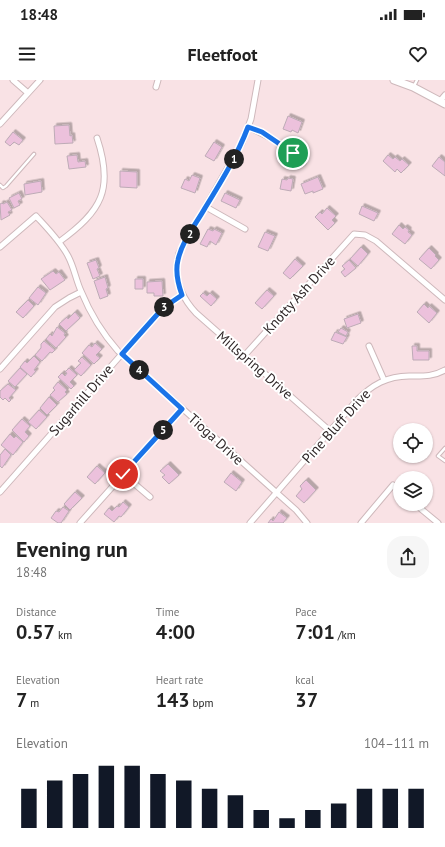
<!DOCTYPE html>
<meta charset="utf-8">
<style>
:root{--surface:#fff;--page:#f6f6f6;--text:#222;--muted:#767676;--accent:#111827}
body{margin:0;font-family:"PT Sans",sans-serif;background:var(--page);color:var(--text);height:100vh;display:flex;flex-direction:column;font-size:15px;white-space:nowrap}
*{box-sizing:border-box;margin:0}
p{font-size:13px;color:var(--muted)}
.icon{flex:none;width:22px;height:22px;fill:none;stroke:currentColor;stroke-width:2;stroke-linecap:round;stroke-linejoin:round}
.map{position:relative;height:443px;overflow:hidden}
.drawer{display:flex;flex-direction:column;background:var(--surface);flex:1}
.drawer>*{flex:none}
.controls{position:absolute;left:393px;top:343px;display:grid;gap:8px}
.controls a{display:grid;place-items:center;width:40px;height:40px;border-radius:50%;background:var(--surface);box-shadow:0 1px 3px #0004;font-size:20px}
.pin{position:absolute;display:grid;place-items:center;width:34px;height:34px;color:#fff;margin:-17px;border:2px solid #fff;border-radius:50%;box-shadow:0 1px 4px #0007}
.km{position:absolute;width:20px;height:20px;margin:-10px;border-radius:50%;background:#222;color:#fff;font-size:11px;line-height:20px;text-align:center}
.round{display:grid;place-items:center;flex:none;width:42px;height:42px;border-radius:16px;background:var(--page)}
.overview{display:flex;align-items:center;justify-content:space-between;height:68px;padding:0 16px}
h1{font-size:22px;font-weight:600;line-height:30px}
.stats{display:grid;grid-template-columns:repeat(3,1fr);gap:6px;height:68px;padding:4px 16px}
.stats div{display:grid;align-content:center}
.stats b{font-size:20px;font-weight:600}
.stats small{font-size:11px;font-weight:400}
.stats p{font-size:11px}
.chart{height:112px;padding:8px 16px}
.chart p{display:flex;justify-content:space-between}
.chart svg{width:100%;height:72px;margin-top:4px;stroke:var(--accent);stroke-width:6}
.status{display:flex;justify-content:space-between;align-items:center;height:28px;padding:0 20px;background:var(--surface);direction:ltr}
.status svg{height:11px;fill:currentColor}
header{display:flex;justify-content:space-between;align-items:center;height:52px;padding:0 16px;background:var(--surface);font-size:18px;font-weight:600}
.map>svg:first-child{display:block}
</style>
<div class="status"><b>18:48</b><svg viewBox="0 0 49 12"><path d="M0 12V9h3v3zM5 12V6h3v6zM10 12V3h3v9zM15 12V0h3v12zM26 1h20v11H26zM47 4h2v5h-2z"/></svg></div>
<header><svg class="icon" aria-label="menu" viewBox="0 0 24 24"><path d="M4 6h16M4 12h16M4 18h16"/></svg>Fleetfoot<svg class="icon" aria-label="heart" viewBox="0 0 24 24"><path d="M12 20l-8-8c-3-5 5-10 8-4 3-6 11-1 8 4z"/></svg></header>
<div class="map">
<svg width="445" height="443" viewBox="0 0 445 443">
<defs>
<filter id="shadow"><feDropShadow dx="2.5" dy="-2.5" stdDeviation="0" flood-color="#0004"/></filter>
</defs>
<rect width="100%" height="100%" fill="#f9e2e5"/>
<!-- building -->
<path fill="#ecc1dc" stroke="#bdabb6" filter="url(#shadow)" d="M288,36L302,42L298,53L292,50L291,52L283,49Z
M69,45L70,56L72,55L73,63L55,64L54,46Z
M13,52L23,60L19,65L14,62L10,66L5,62Z
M214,62L222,67L214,81L205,76Z
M77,75L78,82L85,81L86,87L69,89L67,76Z
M388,75L393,79L395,77L400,81L402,79L409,85L401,93L397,89L395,92L383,81Z
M439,77L445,82V96L432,86Z
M120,91L137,92V108L120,107Z
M192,95L200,98L195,113L181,108L185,99L189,101Z
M318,97L323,109L313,113V111L305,114L301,104Z
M288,98L293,99L291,111L280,109L282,99L287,100Z
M41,101L42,112L25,115L24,104Z
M19,113L22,119L18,121L20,125L14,128L9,118Z
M225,113L240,120L236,128L221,121Z
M7,122L12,130L8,132L10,135L1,140L0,124L2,123L3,124Z
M362,126L378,133L374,141L359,134Z
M327,128L336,136L332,140L335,143L328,150L315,137L320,132L322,134Z
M399,145L403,149L405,147L409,150L408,152L412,155L405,164L392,154Z
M208,149L213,151L214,149L222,153L216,165L210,161L207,167L200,164Z
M265,152L275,156L268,171L258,167Z
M361,167L368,174L358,186L350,179Z
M429,168L436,175L435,176L439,180L431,189L419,179Z
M295,179L303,186L290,199L283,193Z
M96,180L99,188L97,189L100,196L93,199L87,183Z
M349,180L356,188L345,197L341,192L345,189L342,186Z
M53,191L56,194L59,192L65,200L50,210L41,199Z
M105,197L108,208L106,209L108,216L100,219L94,201Z
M135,199H143V209H135Z
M162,201L163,216H154V213H147V202Z
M38,207L46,213L38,225L29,218Z
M267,210L274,216L262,229L255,223Z
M203,213L207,216L210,213L217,219L211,226L200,216Z
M28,220L34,226L23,238L16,232Z
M424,224L428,228L429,226L437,233L429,243L417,232Z
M75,232L80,238L66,251L59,244L67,237L68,239Z
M358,234L361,243L347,248L344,239Z
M57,247L65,253L64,255L66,257L56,268L46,259L50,254L52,256Z
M341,248L348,252L346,256L338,252Z
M335,252L347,257L343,264L331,260Z
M44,261L55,270L52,273L50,272L42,281L35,275L41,268V264Z
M95,263L102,269L96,275L100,278L94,284L82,273L89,265L92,267Z
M412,266H417V271H429V280H413Z
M34,276L40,282L34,290L36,291L31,297L20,287L25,281L27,283Z
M82,277L91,285L81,296L74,290L81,283L78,281Z
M20,288L27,294L15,307L8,301Z
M69,288L77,295L70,302L74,306L71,309L58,297L62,293L65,296L67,293L65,292Z
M58,302L67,310L65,312L67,314L58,322L50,315L55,310L53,308Z
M8,304L16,310L9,318L11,320L9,322L5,318L3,320L0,317V311Z
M49,317L57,325L47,335L40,328Z
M39,330L47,337L36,349L28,342Z
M22,339L30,346L25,352L29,356L24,362L12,350Z
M10,354L14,358L16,356L23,362L13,375L1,365Z
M5,369L11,375L2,388L0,386V375Z
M168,384L179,395L169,404L162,397L165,395L160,391Z
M97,386L105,393L95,404L87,397Z
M231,393L242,402L236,411L224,402Z
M306,400L316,410L304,423L296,416L302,409L300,406Z
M75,412L82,418L70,430L64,424Z
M123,422L129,427L121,437L119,436L114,442L104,434L109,428L112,431L117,426L119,427Z
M63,427L69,431L61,443H58L51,438L56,431L59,432Z
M279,432L287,438L283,443H268L271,439L273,441Z"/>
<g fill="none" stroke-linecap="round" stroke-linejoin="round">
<defs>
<path id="lane" d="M414,6L417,0
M0,105L3,108L6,106L34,74
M445,368L438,376L445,381"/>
<path id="street" d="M13,0L28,13
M258,0L251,39L242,63L179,173C173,196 180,216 196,233L331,352
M156,7L158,0
M440,21L445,15
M0,44L40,0
M248,47C269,56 288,67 303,83
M206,127L245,149
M59,162C102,131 114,109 97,58
M0,167L36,136C48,149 60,161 68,176C74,187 76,200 81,211C90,233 102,253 118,271L296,430L307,443
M369,266L384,300
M244,276L354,154L365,155L376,161L445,220
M0,289L55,227L69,218L81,212
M123,394L150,417
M0,412L158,233L163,228L182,215
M415,424L438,443
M80,443L182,329
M250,443L357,320C372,305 387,296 409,296C422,296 433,297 445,290
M361,443L393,405L400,411"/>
<path id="secondary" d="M394,0L413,7L445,24"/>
</defs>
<!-- lane casing -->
<use href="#lane" stroke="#ceb8bb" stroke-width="4.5"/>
<!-- street casing -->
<use href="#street" stroke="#ceb8bb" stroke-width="7"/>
<!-- secondary casing -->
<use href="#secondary" stroke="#ceb8bb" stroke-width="9"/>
<!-- lane -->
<use href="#lane" stroke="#fff" stroke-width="2.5"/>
<!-- street -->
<use href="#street" stroke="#fff" stroke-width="5"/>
<!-- secondary -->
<use href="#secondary" stroke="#fff" stroke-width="7"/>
</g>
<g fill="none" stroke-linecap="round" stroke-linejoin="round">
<defs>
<path id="route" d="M123,394L182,329L122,274L163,228L182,215C178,204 175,192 178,180C182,161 196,144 205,128C221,102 237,76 248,47L262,52L293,73"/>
</defs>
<!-- route casing -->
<use href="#route" stroke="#fff" stroke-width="8"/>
<!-- route -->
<use href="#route" stroke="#1a73e8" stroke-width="5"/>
</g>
<g text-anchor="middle" stroke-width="4" stroke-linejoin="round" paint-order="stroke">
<!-- street labels -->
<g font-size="14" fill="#302829" stroke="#fff">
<text transform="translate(299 215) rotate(-48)" y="5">Knotty Ash Drive</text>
<text transform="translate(255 285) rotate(41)" y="5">Millspring Drive</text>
<text transform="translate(81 320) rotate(-49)" y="5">Sugarhill Drive</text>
<text transform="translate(336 346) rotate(-48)" y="5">Pine Bluff Drive</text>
<text transform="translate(216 359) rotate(42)" y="5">Tioga Drive</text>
</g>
</g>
</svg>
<div class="controls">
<a><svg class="icon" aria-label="locate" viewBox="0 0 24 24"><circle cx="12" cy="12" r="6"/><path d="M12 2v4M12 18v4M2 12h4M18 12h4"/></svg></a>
<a><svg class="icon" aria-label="layers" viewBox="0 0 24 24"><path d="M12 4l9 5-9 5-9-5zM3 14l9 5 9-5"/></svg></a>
</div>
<div class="pin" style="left:293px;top:73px;background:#1e9e55"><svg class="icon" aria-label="arrive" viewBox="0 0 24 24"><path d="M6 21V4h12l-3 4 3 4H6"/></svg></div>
<div class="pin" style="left:123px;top:394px;background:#d93025"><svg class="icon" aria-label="check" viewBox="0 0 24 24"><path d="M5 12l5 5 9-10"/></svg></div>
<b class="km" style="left:234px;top:79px">1</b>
<b class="km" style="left:190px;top:154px">2</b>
<b class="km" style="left:164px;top:227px">3</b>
<b class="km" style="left:139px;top:290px">4</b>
<b class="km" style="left:163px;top:350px">5</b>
</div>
<section class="drawer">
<div class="overview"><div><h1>Evening run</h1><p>18:48</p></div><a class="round"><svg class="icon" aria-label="share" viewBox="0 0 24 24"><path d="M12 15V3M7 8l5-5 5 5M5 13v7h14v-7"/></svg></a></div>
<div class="stats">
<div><p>Distance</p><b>0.57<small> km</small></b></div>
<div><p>Time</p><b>4:00</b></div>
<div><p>Pace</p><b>7:01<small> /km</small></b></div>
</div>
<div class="stats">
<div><p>Elevation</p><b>7<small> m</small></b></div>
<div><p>Heart rate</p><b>143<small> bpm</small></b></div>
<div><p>kcal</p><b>37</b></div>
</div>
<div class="chart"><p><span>Elevation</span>104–111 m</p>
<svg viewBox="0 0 160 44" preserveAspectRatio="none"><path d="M5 44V20M15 44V15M25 44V11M35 44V6M45 44V6M55 44V11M65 44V15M75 44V20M85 44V24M95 44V33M105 44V38M115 44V33M125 44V29M135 44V20M145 44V20M155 44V20"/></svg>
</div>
</section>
